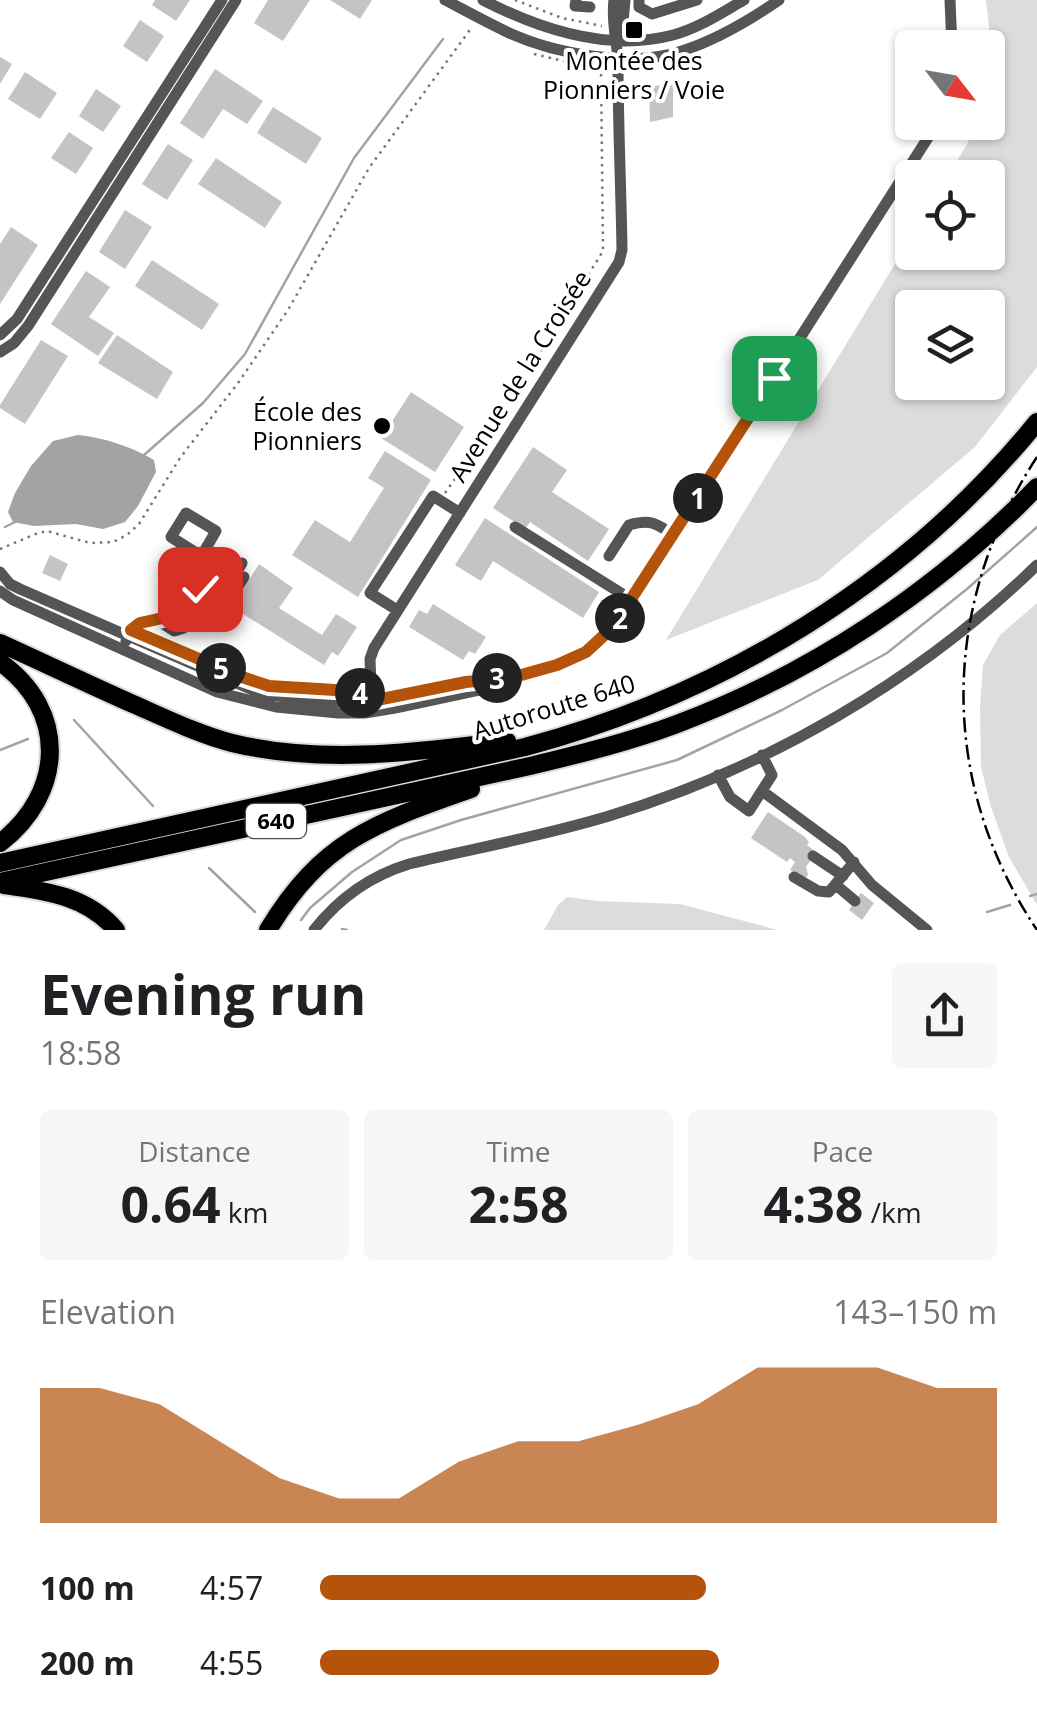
<!DOCTYPE html>
<meta charset="utf-8">
<style>
:root{--surface:#fff;--page:#f6f6f6;--text:#202124;--muted:#757577;--accent:#b45309}
body{margin:0;font-family:"Open Sans",sans-serif;background:var(--page);color:var(--text);height:100vh;display:flex;flex-direction:column;font-size:38px;white-space:nowrap}
*{box-sizing:border-box;margin:0}
p{font-size:32px;color:var(--muted)}
.icon{flex:none;width:55px;height:55px;fill:none;stroke:currentColor;stroke-width:2;stroke-linecap:round;stroke-linejoin:round}
.map{position:relative;height:930px;overflow:hidden}
.panel{display:flex;flex-direction:column;background:var(--surface);flex:1}
.panel>*{flex:none}
.needle{width:65px;rotate:121deg}
.buttons{position:absolute;left:895px;top:30px;display:grid;gap:20px}
.buttons a{display:grid;place-items:center;width:110px;height:110px;border-radius:10px;background:var(--surface);box-shadow:0 2px 8px #0004;font-size:50px}
.pin{position:absolute;display:grid;place-items:center;width:85px;height:85px;color:#fff;margin:-42px;border-radius:20px;box-shadow:0 5px 15px #0006}
.km{position:absolute;width:50px;height:50px;margin:-25px;border-radius:50%;background:#222;color:#fff;font-size:28px;line-height:50px;text-align:center}
.round{display:grid;place-items:center;flex:none;width:105px;height:105px;border-radius:10px;background:var(--page)}
.summary{display:flex;align-items:center;justify-content:space-between;height:170px;padding:0 40px}
h1{font-size:55px;font-weight:700;line-height:75px}
.figures{display:grid;grid-template-columns:repeat(3,1fr);gap:15px;height:170px;padding:10px 40px}
.figures div{display:grid;align-content:center;border-radius:10px;background:var(--page);text-align:center}
.figures b{font-size:50px;font-weight:700}
.figures small{font-size:28px;font-weight:400}
.figures p{font-size:28px}
.chart{height:280px;padding:20px 40px}
.chart p{display:flex;justify-content:space-between}
.chart svg{width:100%;height:180px;margin-top:10px;fill:var(--accent);opacity:.7}
ul{padding:0 40px;list-style:none;font-size:32px}
li{display:grid;grid-template-columns:160px 120px 1fr;align-items:center;height:75px}
li i{height:25px;border-radius:12px;background:var(--accent)}
.map>svg:first-child{display:block}
</style>
<div class="map">
<svg width="1037" height="930" viewBox="0 0 1037 930">
<rect width="100%" height="100%" fill="#fff"/>
<!-- green -->
<path fill="#dcdcdc" fill-rule="evenodd" d="M986,0H1037V367L975,447L818,580L666,640L912,236V252H988V178L948,177L979,123L988,122V104L993,65ZM912,308H988V382H912Z
M1037,603V905L1009,857L991,807L981,767L980,706L983,665L1000,635Z
M567,897L597,901L680,904L778,930H544L558,905Z"/>
<!-- water -->
<path fill="#a3a3a3" d="M78,435C105,438 130,446 154,460L156,472L138,506L125,522L103,529L76,524L34,526L13,522L8,512L15,493L31,466L53,441Z"/>
<g fill="none" stroke-linecap="round" stroke-linejoin="round">
<!-- stream -->
<path stroke="#a3a3a3" stroke-width="2.5" d="M144,455L203,403L245,354L354,158L443,39
M5,527L17,521
M74,720L153,806
M0,750L28,739
M209,868L255,912
M1030,896L1037,894
M987,912L1010,905
M301,920L310,908L352,872L401,840L461,820L677,760L782,710L887,653L967,589L1037,527
M342,929L347,930"/>
</g>
<!-- building -->
<path fill="#c4c4c4" d="M155,0H190L176,21L152,5Z
M268,0H310L283,41L254,23Z
M330,0H372L360,19Z
M140,20L164,36L147,62L123,46Z
M0,57L12,64L0,84Z
M215,69L263,101L247,124L223,109L203,139L180,123Z
M25,72L57,93L40,119L8,99Z
M673,85V117L650,122L649,86Z
M96,89L121,106L103,132L79,116Z
M273,107L322,138L306,164L257,133Z
M69,132L93,148L76,174L51,158Z
M168,144L193,160L167,200L142,184Z
M216,158L282,202L265,228L198,184Z
M125,210L152,227L125,269L99,252Z
M11,227L38,245L0,304V244Z
M152,260L219,304L202,330L135,286Z
M86,271L110,287L89,317L114,333L98,356L51,324Z
M117,335L173,372L157,399L98,363Z
M41,340L68,356L25,424L0,408V405Z
M411,392L464,427L435,472L381,438Z
M533,447L567,470L552,492L609,529L588,561L530,522L525,529L493,508Z
M385,451L431,480L358,597L292,555L315,520L350,542L384,488L368,478Z
M485,518L599,592L583,618L493,561L481,581L455,565Z
M50,555L68,564L60,581L42,573Z
M259,564L293,588L279,608L322,635L336,614L357,627L338,656L332,652L324,665L232,607Z
M433,604L486,637L475,654L469,651L463,660L409,627L419,610L427,614Z
M768,812L805,837L809,842L807,845L816,852L806,867L808,875L804,880L790,870L795,862L790,858L787,862L751,838Z
M861,893L874,903L862,920L849,910Z"/>
<g fill="none" stroke-linecap="round" stroke-linejoin="round">
<defs>
<path id="highway" d="M0,643C44,663 88,684 133,704C165,718 198,734 232,743C323,765 416,752 507,741
M0,662C68,710 65,793 0,843
M0,863L525,747C724,694 907,582 1037,422
M0,882L530,766C580,754 629,742 677,724C813,673 936,591 1037,487
M4,885C47,891 87,896 116,930
M268,930C322,840 377,822 471,789"/>
</defs>
<!-- highway casing -->
<use href="#highway" stroke="#dbdbdb" stroke-width="22"/>
<!-- path -->
<path stroke="#777" stroke-width="2.5" stroke-dasharray="2.5 5" stroke-linecap="butt" d="M515,0L562,18L602,26
M534,54L580,65
M533,364L603,251L601,69
M494,422L526,376
M445,493L487,433
M0,549L38,533L47,531L90,543L113,542L127,535L139,524L180,458L238,383L288,310L369,168L472,27
M317,689L339,691"/>
<!-- minor -->
<path stroke="#555" stroke-width="11" d="M445,0C466,11 486,22 507,32C554,54 632,68 682,51C716,40 750,20 779,0
M483,0C539,29 609,52 673,35C699,28 721,13 744,0
M576,0L575,6L590,7
M639,0V7L652,14L697,0
M950,0L952,48
M617,39L623,22L625,0
M0,335L17,319L222,0
M0,352L14,343L28,326L236,0
M515,527L632,600
M609,556L629,525C651,519 655,523 674,535
M0,572L10,584L20,589L255,691C297,701 345,705 387,699C423,694 458,682 495,679
M200,589L214,583L226,564
M0,591L13,600L217,692L276,707L338,713H365L395,708L479,690L564,663L597,644L626,610L938,122
M397,610L370,593L433,496L460,513
M211,613L242,563
M218,618L244,577
M157,620L174,631L184,628L192,611
M126,641L131,630L141,623L205,609L195,567L216,531L186,513L171,537L201,556
M372,712L370,659L374,648L619,262L622,250C621,187 618,124 618,62C617,40 611,22 614,0
M718,775L730,797L749,811L772,775L762,755
M762,791L842,850L872,885L927,930
M813,856L843,876
M794,877L818,891L829,892L854,862
M836,885L855,901
M314,930C339,898 370,876 409,864C476,848 543,836 609,816C767,768 918,681 1037,565"/>
<!-- highway -->
<use href="#highway" stroke="#000" stroke-width="18"/>
<!-- rail -->
<path stroke="#000" stroke-width="2.5" stroke-dasharray="15 5 2.5 5" stroke-linecap="butt" d="M1037,457C940,605 938,782 1037,930"/>
</g>
<g fill="none" stroke-linecap="round" stroke-linejoin="round">
<defs>
<path id="route" d="M200,589L204,609L140,623L131,630L239,676L269,686L335,690L360,694L371,700H377L466,682L514,677L557,665L586,652L613,627L774,378"/>
</defs>
<!-- route casing -->
<use href="#route" stroke="#fff" stroke-width="20"/>
<!-- route -->
<use href="#route" stroke="#b45309" stroke-width="12"/>
</g>
<!-- markers -->
<g fill="#000" stroke="#fff" stroke-width="4">
<rect x="624" y="20" width="20" height="20" rx="5"/>
<circle cx="382" cy="426" r="10"/>
</g>
<g text-anchor="middle" stroke-width="8" stroke-linejoin="round" paint-order="stroke">
<!-- shield labels -->
<rect fill="#fff" stroke="#4c4c4c" stroke-width="2.5" x="246" y="804" width="60" height="34" rx="8"/>
<g font-size="22" font-weight="bold" fill="#000">
<text x="276" y="829">640</text>
</g>
<!-- poi labels -->
<g font-size="25" fill="#000" stroke="#fff">
<text x="634" y="70">Montée des<tspan x="634" dy="29">Pionniers / Voie</tspan></text>
<text x="362" y="421" text-anchor="end">École des<tspan x="362" dy="29">Pionniers</tspan></text>
</g>
<!-- street labels -->
<g font-size="25" fill="#000" stroke="#fff">
<text transform="translate(520 376) rotate(-58)" y="9">Avenue de la Croisée</text>
<text transform="translate(554 707) rotate(-17)" y="9">Autoroute 640</text>
</g>
</g>
</svg>
<div class="buttons">
<a><svg class="needle" viewBox="-14 -14 28 28"><path d="M0-13l5 13h-10z" fill="#e53935"/><path d="M0 13l5-13h-10z" fill="#757577"/></svg></a>
<a><svg class="icon" aria-label="locate" viewBox="0 0 24 24"><circle cx="12" cy="12" r="6"/><path d="M12 2v4M12 18v4M2 12h4M18 12h4"/></svg></a>
<a><svg class="icon" aria-label="layers" viewBox="0 0 24 24"><path d="M12 4l9 5-9 5-9-5zM3 14l9 5 9-5"/></svg></a>
</div>
<div class="pin" style="left:774px;top:378px;background:#1e9e55"><svg class="icon" aria-label="arrive" viewBox="0 0 24 24"><path d="M6 21V4h12l-3 4 3 4H6"/></svg></div>
<div class="pin" style="left:200px;top:589px;background:#d93025"><svg class="icon" aria-label="check" viewBox="0 0 24 24"><path d="M5 12l5 5 9-10"/></svg></div>
<b class="km" style="left:698px;top:498px">1</b>
<b class="km" style="left:620px;top:618px">2</b>
<b class="km" style="left:497px;top:678px">3</b>
<b class="km" style="left:360px;top:693px">4</b>
<b class="km" style="left:221px;top:668px">5</b>
</div>
<section class="panel">
<div class="summary"><div><h1>Evening run</h1><p>18:58</p></div><a class="round"><svg class="icon" aria-label="share" viewBox="0 0 24 24"><path d="M12 15V3M7 8l5-5 5 5M5 13v7h14v-7"/></svg></a></div>
<div class="figures">
<div><p>Distance</p><b>0.64<small> km</small></b></div>
<div><p>Time</p><b>2:58</b></div>
<div><p>Pace</p><b>4:38<small> /km</small></b></div>
</div>
<div class="chart"><p><span>Elevation</span>143–150 m</p>
<svg viewBox="0 0 160 44" preserveAspectRatio="none"><path d="M0 44V11L10 11L20 15L30 24L40 33L50 38L60 38L70 29L80 24L90 24L100 20L110 15L120 6L130 6L140 6L150 11L160 11V44z"/></svg>
</div>
<ul>
<li><b>100 m</b>4:57<i style="width:57%"></i></li>
<li><b>200 m</b>4:55<i style="width:59%"></i></li>
</ul>
</section>
